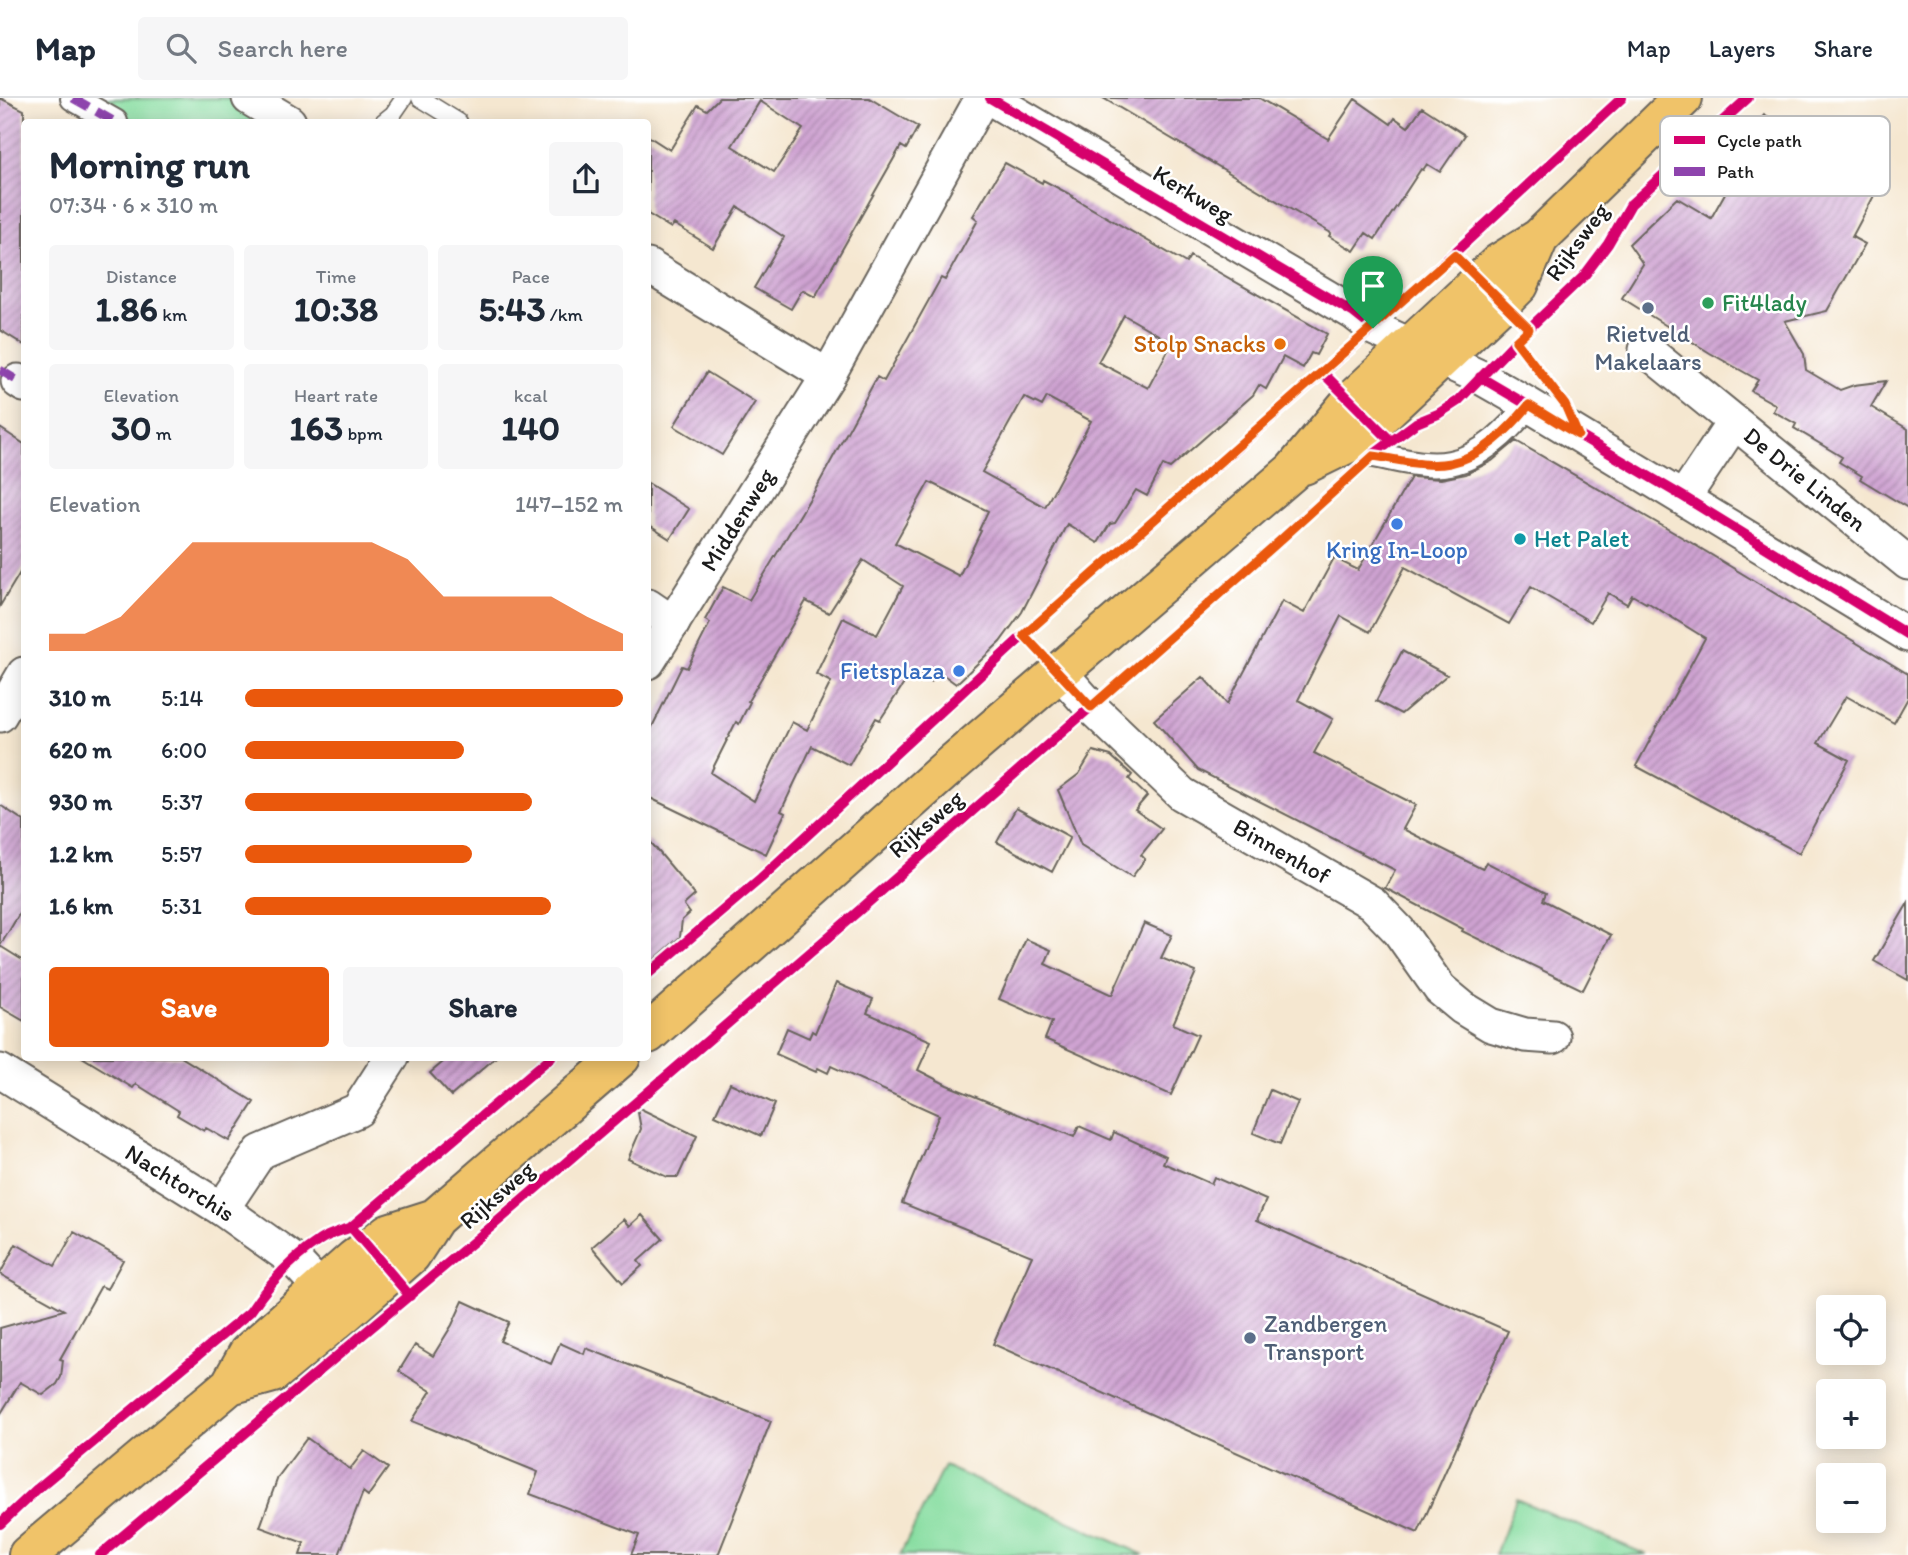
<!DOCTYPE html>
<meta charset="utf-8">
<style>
:root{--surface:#fff;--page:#f6f6f7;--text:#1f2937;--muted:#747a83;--line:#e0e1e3;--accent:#ea580c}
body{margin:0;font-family:Itim,sans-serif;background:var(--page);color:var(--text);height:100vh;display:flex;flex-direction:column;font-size:26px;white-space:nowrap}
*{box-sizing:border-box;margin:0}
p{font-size:23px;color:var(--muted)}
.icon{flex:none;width:38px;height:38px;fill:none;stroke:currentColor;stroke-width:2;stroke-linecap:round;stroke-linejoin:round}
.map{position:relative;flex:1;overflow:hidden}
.side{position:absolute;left:21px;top:21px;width:630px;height:942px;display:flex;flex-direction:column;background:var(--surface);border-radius:7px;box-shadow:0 4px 18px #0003}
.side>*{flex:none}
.buttons{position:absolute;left:1816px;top:1197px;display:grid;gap:14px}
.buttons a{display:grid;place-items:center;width:70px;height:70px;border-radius:7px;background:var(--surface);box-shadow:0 4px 18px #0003;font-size:35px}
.pin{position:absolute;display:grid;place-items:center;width:60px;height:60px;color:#fff;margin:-72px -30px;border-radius:50% 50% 50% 0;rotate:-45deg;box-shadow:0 0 7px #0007}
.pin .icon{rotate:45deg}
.round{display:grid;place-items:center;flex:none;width:74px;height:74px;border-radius:7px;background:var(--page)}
.overview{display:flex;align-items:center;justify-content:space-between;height:119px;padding:0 28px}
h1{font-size:38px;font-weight:700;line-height:52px}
.stats{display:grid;grid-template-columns:repeat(3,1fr);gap:10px;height:119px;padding:7px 28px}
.stats div{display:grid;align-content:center;border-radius:7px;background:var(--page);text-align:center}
.stats b{font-size:35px;font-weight:700}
.stats small{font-size:19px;font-weight:400}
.stats p{font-size:19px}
.chart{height:196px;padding:14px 28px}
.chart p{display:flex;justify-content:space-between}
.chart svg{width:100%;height:126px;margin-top:7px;fill:var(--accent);opacity:.7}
.cta{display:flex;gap:14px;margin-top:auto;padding:14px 28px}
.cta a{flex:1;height:80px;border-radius:7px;background:var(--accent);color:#fff;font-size:28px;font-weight:700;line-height:80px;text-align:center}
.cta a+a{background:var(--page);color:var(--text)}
ul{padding:0 28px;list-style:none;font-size:23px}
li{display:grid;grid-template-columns:112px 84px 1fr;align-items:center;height:52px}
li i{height:18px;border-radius:9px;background:var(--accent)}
header{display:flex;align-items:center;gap:42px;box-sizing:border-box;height:98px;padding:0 35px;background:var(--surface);border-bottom:2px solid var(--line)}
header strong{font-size:33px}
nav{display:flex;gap:38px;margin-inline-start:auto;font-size:24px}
.search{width:490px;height:63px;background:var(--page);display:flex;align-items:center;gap:18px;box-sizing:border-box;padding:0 24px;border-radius:7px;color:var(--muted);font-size:26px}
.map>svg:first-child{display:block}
</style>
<header>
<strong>Map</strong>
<div class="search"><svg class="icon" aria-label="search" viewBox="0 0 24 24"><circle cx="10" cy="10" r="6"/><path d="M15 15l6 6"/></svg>Search here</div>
<nav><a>Map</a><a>Layers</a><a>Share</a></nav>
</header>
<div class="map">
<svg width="1908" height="1457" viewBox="0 0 1908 1457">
<defs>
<pattern id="building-hatch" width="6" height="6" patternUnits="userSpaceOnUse" patternTransform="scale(1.75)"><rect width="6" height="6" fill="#cfa3d2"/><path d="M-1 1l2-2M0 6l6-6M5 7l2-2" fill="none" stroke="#a784aa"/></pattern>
</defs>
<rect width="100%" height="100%" fill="#fff"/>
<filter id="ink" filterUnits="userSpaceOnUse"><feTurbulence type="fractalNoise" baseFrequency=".0143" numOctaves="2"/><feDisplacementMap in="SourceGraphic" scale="14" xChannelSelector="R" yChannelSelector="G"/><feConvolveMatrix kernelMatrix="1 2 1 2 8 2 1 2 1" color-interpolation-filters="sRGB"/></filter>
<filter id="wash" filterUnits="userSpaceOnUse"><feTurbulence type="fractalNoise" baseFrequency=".00686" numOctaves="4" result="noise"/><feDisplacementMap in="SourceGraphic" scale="28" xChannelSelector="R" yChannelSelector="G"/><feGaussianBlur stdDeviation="1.57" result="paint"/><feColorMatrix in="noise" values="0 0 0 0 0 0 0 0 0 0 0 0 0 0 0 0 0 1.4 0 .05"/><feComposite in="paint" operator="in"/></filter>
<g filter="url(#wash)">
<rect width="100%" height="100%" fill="#f5e7d0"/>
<!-- grass -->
<path fill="#87dda0" stroke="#527c5e" stroke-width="2" d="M230,0L270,24H135L96,1Z
M944,1368L1144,1457H900Z
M1516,1401L1647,1457H1495Z"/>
<g id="blocks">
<!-- building -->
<path fill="url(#building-hatch)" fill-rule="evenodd" d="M0,0L24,12V247L0,232Z
M719,0H869L918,29L906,51L901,48L815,199L802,192L791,211L754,190L784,139L738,109L713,150L674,126L671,130L648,116V38L670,52L698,7L707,12ZM760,3L803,31L774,74L732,48Z
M1103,0H1259L1328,41L1355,1L1391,26L1395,20L1408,29L1422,9L1465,37L1440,74L1427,66L1423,72L1421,71L1375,141L1366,135L1354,153L1329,138L1331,135Z
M1764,17L1872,83L1867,89L1876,94L1852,139L1865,146L1827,213L1785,223L1804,256L1806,272L1840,292L1854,287L1886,283L1871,309L1908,331V410L1860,381L1862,378L1839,364L1842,359L1794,330L1796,326L1773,313L1776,307L1751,293L1758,282L1710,255L1622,200L1643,166L1629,146L1677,100L1711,120L1750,51L1743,46Z
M1005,65L1042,85L1043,82L1073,98L1072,99L1186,165L1190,158L1327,236L1316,257L1311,255L1303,270L1283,259L1266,291L1259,287L1253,297L1170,370L1163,367L1147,398L1136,392L1115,425L1110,426L1098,445L1067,426L1022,514L1000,544L956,586L938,573L931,584L913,572L880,622L876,620L849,667L812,648L781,713L785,715L766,756L648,699V637L682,568L687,570L710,525L705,522L723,489L749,502L818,387L877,279L884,283L941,180L945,182L978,122L973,118ZM1124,217L1172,245L1148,290L1098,264ZM1024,299L1042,308L1047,299L1091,323L1045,409L982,374ZM929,384L988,413L979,432L981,433L959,478L895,445ZM863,462L903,488L877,537L843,520L816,576L831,584L807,632L792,624L754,703L711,675L712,672L736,624L739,626L750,604L748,603L806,503L829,515Z
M707,274L755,304L722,357L674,328Z
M0,330L24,346V468L0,508Z
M1516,343L1690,444L1908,576V600L1894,625L1846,598L1818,645L1849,662L1799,755L1636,668L1705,540L1647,504L1646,505L1632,497L1627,506L1608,495L1591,524L1531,489L1509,526L1405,469L1370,534L1341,518L1298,602L1333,621L1314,655L1416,707L1403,731L1482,771L1486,764L1546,795L1543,802L1611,837L1583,892L1462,833L1463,831L1385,790L1395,772L1198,672L1154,622L1203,579L1227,606L1282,503L1304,515L1334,460L1358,472L1411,379L1441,381L1466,376L1492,363Z
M648,385L689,411L670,441L648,427Z
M1402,553L1447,577L1401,616L1376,603Z
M1093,653L1111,658L1132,677L1129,681L1147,698L1135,712L1162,731L1141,757L1145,761L1132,779L1081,747L1058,692L1079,676Z
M0,707L24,723V808L0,848Z
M1016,710L1070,739L1052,774L997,744Z
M648,741L695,797L684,807L690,815L682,822L680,839L648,867Z
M1908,805V882L1874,863Z
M1144,825L1172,837L1161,860L1196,874L1173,926L1198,937L1171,997L1045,941L1052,924L999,901L1026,841L1051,852L1045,866L1112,897Z
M0,848L24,863V923L0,909Z
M836,885L873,901L867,915L931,943L918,972L947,987L1074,1039L1079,1028L1111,1042L1114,1034L1166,1058L1163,1065L1211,1086L1214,1079L1266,1102L1257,1122L1508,1233L1418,1435L993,1246L1032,1158L902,1105L939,1017L831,968L828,975L818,970L816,974L776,956L787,930L809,940L812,933L815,935Z
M82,959H181L254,1004L229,1043L206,1030L204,1033L177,1017L179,1013L136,986L133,990Z
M449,959H496L451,998L430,975Z
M730,985L775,1006L761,1038L715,1017Z
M1270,992L1298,1004L1280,1046L1253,1035Z
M637,1009L697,1038L678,1079H667L628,1061L641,1031Z
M642,1117L663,1141L638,1163L642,1168L623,1185L592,1149L624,1121L630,1128Z
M74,1134L123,1162L107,1191L101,1188L60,1261L63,1262L61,1279L57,1286L43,1297L20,1284L0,1317V1230L64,1212L0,1176L16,1146L55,1168Z
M463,1203L509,1224L500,1243L551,1266L560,1245L584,1256L586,1250L771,1323L718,1457H631L639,1437L530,1396L538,1374L412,1323L431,1293L399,1273L415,1247L433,1258L452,1227Z
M307,1340L350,1371L364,1353L388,1370L368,1398L363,1394L339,1457H300L304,1445L260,1429L278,1379Z"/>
</g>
</g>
<g filter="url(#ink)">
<use href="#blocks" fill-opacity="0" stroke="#68635b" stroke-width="2"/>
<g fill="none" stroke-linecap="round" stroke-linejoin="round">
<defs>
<path id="service" d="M420,0L459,24
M383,24L393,16L404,0"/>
<path id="pedestrian" d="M73,0L115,24
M1373,357C1397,361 1425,370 1450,365C1482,359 1509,331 1529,307"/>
<g id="minor">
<path d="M249,0L289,24"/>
<path d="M990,0L1354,215L1373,230L1480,279L1529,307L1908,537"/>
<path d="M648,168L828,278"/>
<path id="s1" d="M1646,252L1908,465"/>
<path d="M18,283L24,287"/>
<path d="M1684,399L1734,324"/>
<path d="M648,508L673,525"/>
<path id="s2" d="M648,564L828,278L982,0"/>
<path id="s3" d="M1059,573L1091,609L1182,696L1372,805L1399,833L1440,891L1463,910L1491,927L1525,937L1553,939"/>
<path d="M0,617L24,576"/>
<path id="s4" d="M0,973L222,1111L295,1163L338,1209"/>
<path d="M222,1111L260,1054L358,1012L392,959"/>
</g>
<path id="primary" d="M1304,367L1355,342L1502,204L1519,187L1539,140
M648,936L944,673L1293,373L1351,303L1499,165L1539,140L1683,0
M230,1287L273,1275L344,1216L411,1157L435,1120L621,959
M28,1457L230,1287L248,1255L354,1161L388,1135L435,1120"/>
</defs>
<!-- service casing -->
<use href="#service" stroke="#68635b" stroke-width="19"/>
<!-- pedestrian casing -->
<use href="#pedestrian" stroke="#68635b" stroke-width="28"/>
<!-- minor casing -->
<use href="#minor" stroke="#68635b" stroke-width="37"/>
<!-- primary casing -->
<use href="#primary" stroke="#68635b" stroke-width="42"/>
<!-- service -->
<use href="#service" stroke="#fff" stroke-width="16"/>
<!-- pedestrian -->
<use href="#pedestrian" stroke="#fff" stroke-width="24"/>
<!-- minor -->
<use href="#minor" stroke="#fff" stroke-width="33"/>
<!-- primary -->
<use href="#primary" stroke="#f0c369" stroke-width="38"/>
<!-- quiet -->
<path stroke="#8e44ad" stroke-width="9" stroke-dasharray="18 9" stroke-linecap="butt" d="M73,0L115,24
M0,272L18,283
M1373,357C1397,361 1425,370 1450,365C1482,359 1509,331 1529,307"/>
<defs>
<path id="cycleway" d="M990,0L1354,215L1373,230
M1454,157L1529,231
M1516,243L1565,307L1578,337
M1322,274L1391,343
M1480,279L1684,399L1908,537
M648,876L761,780L1024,537L1373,230L1622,0
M351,1129L410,1198
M0,1426L37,1391L250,1214C268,1187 292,1160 320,1142C329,1136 341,1133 351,1129L551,959
M100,1457L491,1129L862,810L1275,447L1373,357L1416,325L1438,316L1458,303L1516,243L1584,178L1608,146L1631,106L1748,0"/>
</defs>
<!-- cycleway casing -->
<use href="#cycleway" stroke="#fff" stroke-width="15"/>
<!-- cycleway -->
<use href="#cycleway" stroke="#d6006c" stroke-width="10"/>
</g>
</g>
<g fill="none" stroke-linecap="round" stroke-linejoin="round" filter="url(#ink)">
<defs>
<path id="route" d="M1454,157L1529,231L1516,243L1565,307L1578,337L1529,307C1509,331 1482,359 1450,365C1425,370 1397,361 1373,358L1275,447L1091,609L1024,537Z"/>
</defs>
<!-- route casing -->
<use href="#route" stroke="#fff" stroke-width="14"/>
<!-- route -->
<use href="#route" stroke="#ea580c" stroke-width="9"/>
</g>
<!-- markers -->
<circle fill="#2e9e5b" stroke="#fff" stroke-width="2.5" cx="1708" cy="205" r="7"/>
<g fill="#5c6f8a" stroke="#fff" stroke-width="2.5">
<circle cx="1648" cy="210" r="7"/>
<circle cx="1250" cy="1240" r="7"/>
</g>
<circle fill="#e8710a" stroke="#fff" stroke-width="2.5" cx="1280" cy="246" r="7"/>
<g fill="#3f7fe0" stroke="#fff" stroke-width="2.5">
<circle cx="1397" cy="426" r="7"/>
<circle cx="959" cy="573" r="7"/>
</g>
<circle fill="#0f9aa8" stroke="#fff" stroke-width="2.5" cx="1520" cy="441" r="7"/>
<g text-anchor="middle" stroke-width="5" stroke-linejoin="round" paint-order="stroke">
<!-- street labels -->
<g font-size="24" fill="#1c1c1c" stroke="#fff">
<text transform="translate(1193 96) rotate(31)" y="8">Kerkweg</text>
<text transform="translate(1577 144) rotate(-54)" y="8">Rijksweg</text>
<text dy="8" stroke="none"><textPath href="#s1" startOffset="205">De Drie Linden</textPath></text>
<text dy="8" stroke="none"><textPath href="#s2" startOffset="168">Middenweg</textPath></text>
<text transform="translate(926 726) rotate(-41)" y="8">Rijksweg</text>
<text dy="8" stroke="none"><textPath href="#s3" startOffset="289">Binnenhof</textPath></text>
<text dy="8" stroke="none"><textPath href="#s4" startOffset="212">Nachtorchis</textPath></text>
<text transform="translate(497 1097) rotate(-41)" y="8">Rijksweg</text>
</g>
<!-- leisure labels -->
<g font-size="24" fill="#27864d" stroke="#fff" text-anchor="start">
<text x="1722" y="213">Fit4lady</text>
</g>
<!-- service labels -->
<g font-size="24" fill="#4e5e75" stroke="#fff">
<text x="1648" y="244">Rietveld<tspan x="1648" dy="28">Makelaars</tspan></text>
<text x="1264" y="1234" text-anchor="start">Zandbergen<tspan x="1264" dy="28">Transport</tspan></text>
</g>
<!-- food labels -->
<g font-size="24" fill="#c56008" stroke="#fff" text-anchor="end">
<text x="1266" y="254">Stolp Snacks</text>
</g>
<!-- culture labels -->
<g font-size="24" fill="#0d838f" stroke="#fff" text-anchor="start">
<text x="1534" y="449">Het Palet</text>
</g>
<!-- shop labels -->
<g font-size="24" fill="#366cbe" stroke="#fff">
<text x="1397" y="460">Kring In-Loop</text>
<text x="945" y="581" text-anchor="end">Fietsplaza</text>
</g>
</g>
<!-- legend -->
<rect x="1660" y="18" width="230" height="80" rx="10" fill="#fff" stroke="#bbb" stroke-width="2"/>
<rect x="1674" y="38" width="31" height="8" fill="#d6006c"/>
<rect x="1674" y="69" width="31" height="9" fill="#8e44ad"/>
<g font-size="19" fill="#1c1c1c">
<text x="1717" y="49">Cycle path</text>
<text x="1717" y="80">Path</text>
</g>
</svg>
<div class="buttons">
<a><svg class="icon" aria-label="locate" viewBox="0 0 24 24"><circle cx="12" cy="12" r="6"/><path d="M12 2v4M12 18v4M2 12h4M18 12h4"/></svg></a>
<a>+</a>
<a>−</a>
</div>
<div class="pin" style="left:1373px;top:230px;background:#1e9e55"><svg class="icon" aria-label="arrive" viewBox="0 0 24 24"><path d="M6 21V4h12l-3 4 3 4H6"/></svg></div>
<section class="side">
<div class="overview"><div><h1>Morning run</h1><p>07:34 · 6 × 310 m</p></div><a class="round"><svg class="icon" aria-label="share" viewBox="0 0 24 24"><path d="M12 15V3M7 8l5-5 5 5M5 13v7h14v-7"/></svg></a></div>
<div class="stats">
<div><p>Distance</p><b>1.86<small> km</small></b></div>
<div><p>Time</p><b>10:38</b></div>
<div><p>Pace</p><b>5:43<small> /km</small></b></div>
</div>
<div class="stats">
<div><p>Elevation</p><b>30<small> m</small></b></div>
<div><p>Heart rate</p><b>163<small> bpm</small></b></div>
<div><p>kcal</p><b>140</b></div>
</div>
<div class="chart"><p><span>Elevation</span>147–152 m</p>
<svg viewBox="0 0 160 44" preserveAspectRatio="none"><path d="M0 44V38L10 38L20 32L30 19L40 6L50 6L60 6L70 6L80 6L90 6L100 12L110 25L120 25L130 25L140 25L150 32L160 38V44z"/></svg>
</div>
<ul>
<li><b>310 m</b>5:14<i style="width:100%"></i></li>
<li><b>620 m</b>6:00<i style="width:58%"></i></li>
<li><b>930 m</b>5:37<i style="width:76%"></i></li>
<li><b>1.2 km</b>5:57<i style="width:60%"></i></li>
<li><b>1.6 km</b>5:31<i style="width:81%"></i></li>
</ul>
<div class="cta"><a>Save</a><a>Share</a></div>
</section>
</div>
